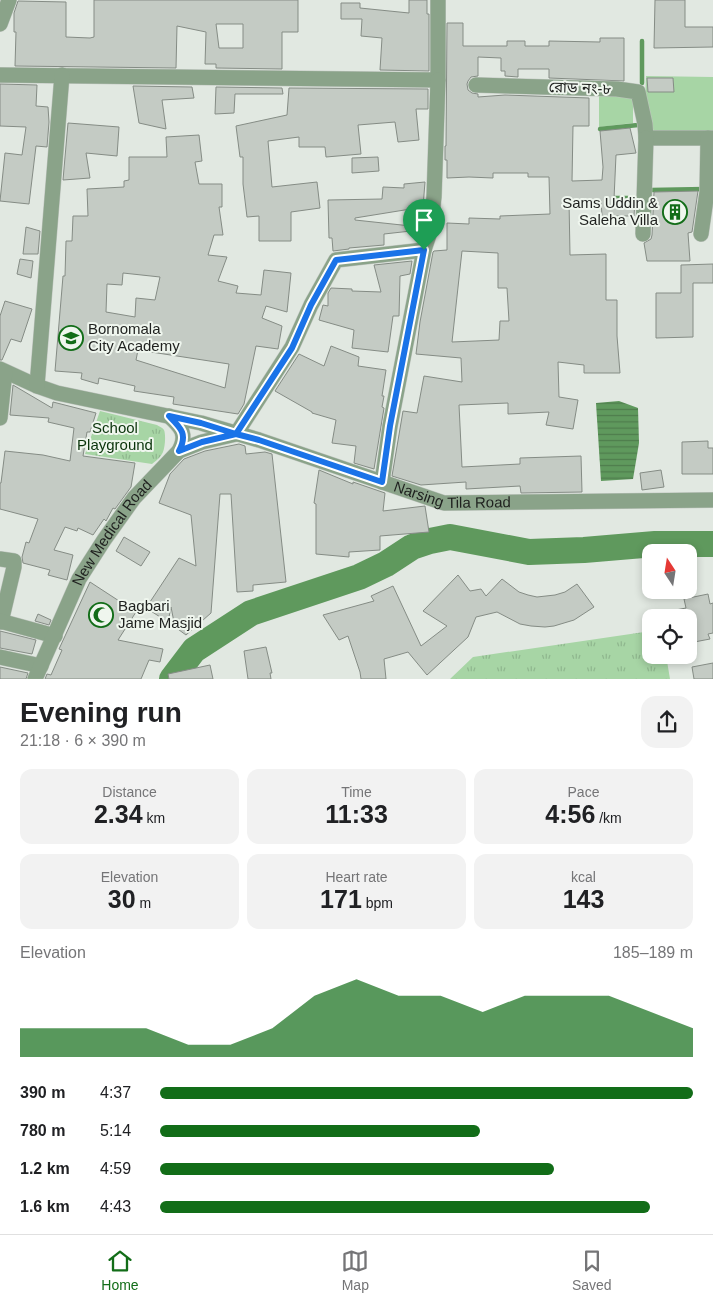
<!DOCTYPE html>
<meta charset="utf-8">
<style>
:root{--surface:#fff;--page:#f2f2f2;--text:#202124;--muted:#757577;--line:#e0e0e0;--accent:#126d18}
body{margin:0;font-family:Helvetica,"Noto Sans Bengali",sans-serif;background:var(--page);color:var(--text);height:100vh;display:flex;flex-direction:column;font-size:19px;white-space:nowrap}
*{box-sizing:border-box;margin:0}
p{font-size:16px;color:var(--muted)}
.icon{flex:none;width:28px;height:28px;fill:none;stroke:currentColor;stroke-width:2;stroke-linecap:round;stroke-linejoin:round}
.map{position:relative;height:679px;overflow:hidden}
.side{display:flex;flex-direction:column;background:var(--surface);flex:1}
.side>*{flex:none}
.needle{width:32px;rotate:348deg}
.buttons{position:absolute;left:642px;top:544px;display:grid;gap:10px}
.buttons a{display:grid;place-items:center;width:55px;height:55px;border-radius:10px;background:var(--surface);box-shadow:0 2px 8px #0003;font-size:25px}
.pin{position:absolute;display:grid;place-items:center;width:42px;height:42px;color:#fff;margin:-51px -21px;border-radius:50% 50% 50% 0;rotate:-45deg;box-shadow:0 0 5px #0007}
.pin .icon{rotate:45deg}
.round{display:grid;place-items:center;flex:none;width:52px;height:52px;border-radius:15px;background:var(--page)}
.head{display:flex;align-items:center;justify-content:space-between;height:85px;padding:0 20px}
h1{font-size:28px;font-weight:700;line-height:38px}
.metrics{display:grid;grid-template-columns:repeat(3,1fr);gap:8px;height:85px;padding:5px 20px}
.metrics div{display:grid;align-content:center;border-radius:12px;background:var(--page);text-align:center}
.metrics b{font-size:25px;font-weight:700}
.metrics small{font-size:14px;font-weight:400}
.metrics p{font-size:14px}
.chart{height:140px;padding:10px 20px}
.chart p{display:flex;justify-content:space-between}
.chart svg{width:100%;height:90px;margin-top:5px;fill:var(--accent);opacity:.7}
ul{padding:0 20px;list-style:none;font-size:16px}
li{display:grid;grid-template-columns:80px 60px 1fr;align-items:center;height:38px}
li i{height:12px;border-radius:6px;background:var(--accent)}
.tabs{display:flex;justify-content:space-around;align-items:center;height:70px;border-top:1px solid var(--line);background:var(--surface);font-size:14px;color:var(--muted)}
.tabs a{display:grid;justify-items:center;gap:2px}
.tabs .selected{color:var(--accent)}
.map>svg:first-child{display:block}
</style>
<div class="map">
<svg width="713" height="679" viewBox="0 0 713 679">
<defs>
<pattern id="park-tufts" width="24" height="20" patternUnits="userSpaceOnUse" patternTransform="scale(1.25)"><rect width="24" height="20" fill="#a7d5a5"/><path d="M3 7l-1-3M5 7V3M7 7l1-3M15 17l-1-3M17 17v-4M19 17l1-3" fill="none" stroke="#8fb78e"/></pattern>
<pattern id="water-rules" width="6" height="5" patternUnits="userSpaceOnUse" patternTransform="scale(1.25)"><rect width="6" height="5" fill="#5f995d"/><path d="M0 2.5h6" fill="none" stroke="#4e7c4c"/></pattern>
</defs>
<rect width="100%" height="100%" fill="#e1e8e1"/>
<!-- grass -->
<path fill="#a7d5a5" d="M646,76L713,77V133L662,135L652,129L645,109Z
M599,95L633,96V123L599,127Z"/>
<!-- park -->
<path fill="url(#park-tufts)" d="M100,411L157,425C160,427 162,427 164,430C166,435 165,447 163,452C161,457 156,461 152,464L85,454Z
M651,631V655H666L670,679H450L473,657Z"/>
<!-- water -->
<path fill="url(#water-rules)" d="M619,401L638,408L639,443L633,479L601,481L596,403Z"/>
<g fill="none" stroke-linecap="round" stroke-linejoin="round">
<!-- stream -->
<path stroke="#5f995d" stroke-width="4.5" d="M642,83V41
M600,129L638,125
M651,190L705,189
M610,198H642"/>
<!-- river -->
<path stroke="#5f995d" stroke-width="26" d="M172,679L194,650L251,613L359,577L386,564L412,547L430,541L450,537L529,552L584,550L655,544H713"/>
</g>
<!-- building -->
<path fill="#c4cbc4" stroke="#858c85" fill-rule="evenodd" d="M94,0H298V32H282V69L216,68V64H205L206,32L177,26L176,68L15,66L16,32H14V13L18,1L66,2V37L90,38L94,37ZM216,24H243V48H219Z
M409,0H427V14H429V71L380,70L382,38L361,36L362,19H341V3H360V8L409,13Z
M655,0H685V27H713V47L654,48Z
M447,23H463V46H507V41H525V46H549V41L600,42V38H624V81L549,78V69H518V77L505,76V71H501V58L478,57V76L471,77L468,81L467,84L468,90L472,93L478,94V97L505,95L589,98V126H573L572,181L602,180L603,167L600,131L630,128L636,153L616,155L614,199H635L634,216H602L601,200L569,201L570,255L606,254V300H617V336L620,373H584V365L558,362L559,397L578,400L573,429L546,425L549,412L508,414V403L459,405L462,467L520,464V458L581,456L582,492L521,493L520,486L466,489V482L421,485L392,476L403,411L417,413L424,376L462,382L461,358L416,354L420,322L433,252L434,251L447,250V223L469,224V218L500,219V216L550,214L549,177H528V173H493V178L469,177L447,178V160H445V146H446ZM462,251L498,253V288H507L509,321H500L499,340L452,342Z
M647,78H673L674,92H648Z
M0,84L37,85L36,106L48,107L49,122L47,147L36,146L29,204L0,201L5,153L22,155L26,127L0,126Z
M133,86L192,87L194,98L162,100L166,129L139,123Z
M216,87L282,88L283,94H235L234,113L215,114Z
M289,88L428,89V109H416L419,140L398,142L395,122L358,125L361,154L326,157L325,147H299V137L268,141L272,187L317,182L320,208L291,212V241H259V216L247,217L243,184V157H240L236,126L287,115Z
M68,123L119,127L117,156L86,153L90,178L63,180Z
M199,135L202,161L195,162L199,184H222V207H219L223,235H214L208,255L227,257L218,281L238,286L236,293L261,295L264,270L291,273L287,312L266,306L262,318L282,326L278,349L256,346L244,404L238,414L173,404L174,397L134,391L135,386L99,378L98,384L81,379L82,373L55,371L62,288L63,276H65L66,241H72L73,216H88L87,189L124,187V181L129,180V157H167L166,137ZM123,273L160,277L155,300L136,298L135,317L106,312L107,284L122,285ZM138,350L229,364L225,388L136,360Z
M378,157L379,171L352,173V158Z
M425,182L423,207L355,218V220L411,226V231L384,234V245L349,248V249L333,251L332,238H329L328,200L382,199L383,187L404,188V184Z
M698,191L692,232L688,233L690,261H647L644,243L651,239L652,235L654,192Z
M26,227L40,231L38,254H23Z
M20,259L33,261L31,278L17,274Z
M412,261L410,274L400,276L399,316H393L388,352L352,348L354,330L319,320L323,305L328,306V293L331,288L352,289V291L381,292L374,265Z
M713,264V283H693V337L656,338V293H681V265Z
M5,301L32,309L21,342L11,339L2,360H0V316Z
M331,346L359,357L358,366L386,370L382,396H384L382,407L384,408L374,469L354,463L356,446L332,443L336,420L312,413V412L275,391L299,354L324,366Z
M13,385L52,408L53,402L96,413L90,432H87L83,456L135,463L131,487L115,509L113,508L106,521L104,519L93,535L78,528L77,531L65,527L54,550L73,555L67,580L48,575L50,570L23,563L22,557L26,542L29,543L38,519L0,509V483H1L5,451L43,455L70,461L74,428L48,422L49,418L10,415Z
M708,441V448H713V474H682V442Z
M239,444L245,446L246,454L265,452L272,454L286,582L253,585V591L237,592L231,494H220L211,613L186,635L175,627L171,607L168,622L146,608L179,558L196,566L191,515L159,503L170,474L184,459L205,451Z
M319,470L353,484V482L385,493L383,511L425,506L429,532L380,536V550L349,552V557L316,554V504L314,503Z
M661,470L664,487L642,490L640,473Z
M124,537L150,552L141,566L116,551Z
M458,575L470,591L481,589L486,596L502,579L519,592L528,595L537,597L555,595L565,592L577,584L594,607L574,620L554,626L545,627L531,626L520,624L497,612L476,617L468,637L427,675L408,652L384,659L386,679H361L360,672L348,636L339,640L323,615L374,601L371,596L393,586L421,646L447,626L423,611Z
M90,582L136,612L118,640L163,649L160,662L149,660L141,679H45L47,674L51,675L62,650L59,649Z
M708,594L710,604L713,603V633L708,634L710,639L689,643V618H665V612L686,608L684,599Z
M38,614L51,620L49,625L35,621Z
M0,631L36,640L32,654L0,648Z
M266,647L272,673H270L271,679H248L244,651Z
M713,663V679H694L692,667Z
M210,665L213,679H169L168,674Z
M0,667L28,673L26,679H0Z"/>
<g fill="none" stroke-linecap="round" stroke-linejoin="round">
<defs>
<g id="minor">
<path d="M0,24L9,0"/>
<path d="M0,75L438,80V0"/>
<path d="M476,85L617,89L638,92L645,124L646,138H713"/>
<path d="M643,234L646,138"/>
<path d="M701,234L707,192L708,138"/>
<path id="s1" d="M0,369L37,386L57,393L201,423L259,440L444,503L713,500"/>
<path d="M37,386L62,75"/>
<path d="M169,416C181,427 188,434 179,451"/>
<path d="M0,418L5,372"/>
<path d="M382,482L390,426L424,250"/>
<path d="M0,559L14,561V567L1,622"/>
<path d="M0,621L55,636"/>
<path d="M0,657L41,666"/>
<path id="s2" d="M35,679L79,579L104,540L134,498L179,451L202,442L236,434L292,347L311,305L336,260L424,250L430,232L434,197L438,80"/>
</g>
</defs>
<!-- minor casing -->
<use href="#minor" stroke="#bec4be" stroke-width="16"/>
<!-- minor -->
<use href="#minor" stroke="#8aa389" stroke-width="15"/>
</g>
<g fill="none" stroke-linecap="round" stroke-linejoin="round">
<defs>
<path id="route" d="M424,250L336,260L311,305L292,348L236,434L201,423L169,416C181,428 188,434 179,451L202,442L236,434L259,440L382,482L390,426L424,250"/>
</defs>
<!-- route casing -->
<use href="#route" stroke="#fff" stroke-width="10"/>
<!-- route -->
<use href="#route" stroke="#1a73e8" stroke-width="6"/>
</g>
<!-- icons -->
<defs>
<symbol id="building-ring" viewBox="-11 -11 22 22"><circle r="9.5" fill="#eff6ee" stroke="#126d18" stroke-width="1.5"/><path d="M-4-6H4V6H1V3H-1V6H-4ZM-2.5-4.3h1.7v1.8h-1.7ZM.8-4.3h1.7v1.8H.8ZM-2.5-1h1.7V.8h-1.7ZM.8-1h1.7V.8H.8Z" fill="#126d18"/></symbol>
<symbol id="school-ring" viewBox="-11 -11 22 22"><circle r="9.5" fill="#eff6ee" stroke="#126d18" stroke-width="1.5"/><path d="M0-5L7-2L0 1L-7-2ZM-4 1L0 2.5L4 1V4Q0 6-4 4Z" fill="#126d18"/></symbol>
<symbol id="mosque-ring" viewBox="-11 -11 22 22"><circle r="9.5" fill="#eff6ee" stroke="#126d18" stroke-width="1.5"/><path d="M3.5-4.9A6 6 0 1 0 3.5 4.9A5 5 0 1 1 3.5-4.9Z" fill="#126d18"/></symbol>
</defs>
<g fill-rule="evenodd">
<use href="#building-ring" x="661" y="198" width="28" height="28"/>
<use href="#school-ring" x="57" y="324" width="28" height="28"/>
<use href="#mosque-ring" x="87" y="601" width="28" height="28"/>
</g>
<g text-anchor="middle" stroke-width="4" stroke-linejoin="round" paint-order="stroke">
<!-- street labels -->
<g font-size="15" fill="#1f211f" stroke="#eff6ee">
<text transform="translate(580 88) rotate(2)" y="5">রোড নং-৮</text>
<text dy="5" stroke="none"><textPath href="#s1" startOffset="472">Narsing Tila Road</textPath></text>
<text dy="5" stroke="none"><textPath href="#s2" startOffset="166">New Medical Road</textPath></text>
</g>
<!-- poi labels -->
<g font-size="15" fill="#1f211f" stroke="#eff6ee" text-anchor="start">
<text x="658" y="208" text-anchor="end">Sams Uddin &amp;<tspan x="658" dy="17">Saleha Villa</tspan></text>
<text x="88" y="334">Bornomala<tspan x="88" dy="17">City Academy</tspan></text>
<text x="118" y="611">Bagbari<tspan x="118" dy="17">Jame Masjid</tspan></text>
</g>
<!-- park labels -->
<g font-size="15" fill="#09330a" stroke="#eff6ee">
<text x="115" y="433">School<tspan x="115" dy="17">Playground</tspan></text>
</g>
</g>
</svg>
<div class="buttons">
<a><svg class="needle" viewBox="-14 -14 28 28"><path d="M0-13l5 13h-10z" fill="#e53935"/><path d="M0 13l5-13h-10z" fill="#757577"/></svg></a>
<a><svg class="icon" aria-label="locate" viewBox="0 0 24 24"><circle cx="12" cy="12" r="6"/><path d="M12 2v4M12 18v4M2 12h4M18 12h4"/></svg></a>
</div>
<div class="pin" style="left:424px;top:250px;background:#1e9e55"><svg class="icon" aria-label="arrive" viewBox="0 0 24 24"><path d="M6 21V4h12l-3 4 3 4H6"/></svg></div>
</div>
<section class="side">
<div class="head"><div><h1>Evening run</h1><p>21:18 · 6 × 390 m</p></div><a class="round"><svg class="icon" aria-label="share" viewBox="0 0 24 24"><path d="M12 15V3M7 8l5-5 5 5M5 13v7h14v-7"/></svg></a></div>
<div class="metrics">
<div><p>Distance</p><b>2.34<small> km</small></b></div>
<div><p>Time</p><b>11:33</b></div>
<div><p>Pace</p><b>4:56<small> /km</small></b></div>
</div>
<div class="metrics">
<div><p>Elevation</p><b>30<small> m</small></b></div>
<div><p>Heart rate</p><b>171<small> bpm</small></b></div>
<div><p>kcal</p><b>143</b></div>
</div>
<div class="chart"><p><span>Elevation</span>185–189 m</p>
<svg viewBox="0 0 160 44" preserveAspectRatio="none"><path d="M0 44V30L10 30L20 30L30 30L40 38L50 38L60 30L70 14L80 6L90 14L100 14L110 22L120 14L130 14L140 14L150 22L160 30V44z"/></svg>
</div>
<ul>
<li><b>390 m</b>4:37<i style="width:100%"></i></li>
<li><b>780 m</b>5:14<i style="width:60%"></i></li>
<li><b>1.2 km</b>4:59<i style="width:74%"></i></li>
<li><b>1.6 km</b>4:43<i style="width:92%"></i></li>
</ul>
</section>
<nav class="tabs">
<a class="selected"><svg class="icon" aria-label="home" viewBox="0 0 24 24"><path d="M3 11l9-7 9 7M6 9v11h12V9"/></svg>Home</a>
<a><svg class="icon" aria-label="map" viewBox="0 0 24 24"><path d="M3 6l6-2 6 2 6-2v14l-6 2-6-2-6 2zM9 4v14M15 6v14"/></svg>Map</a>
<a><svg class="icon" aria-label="saved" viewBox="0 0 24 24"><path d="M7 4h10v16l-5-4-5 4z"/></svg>Saved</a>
</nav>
